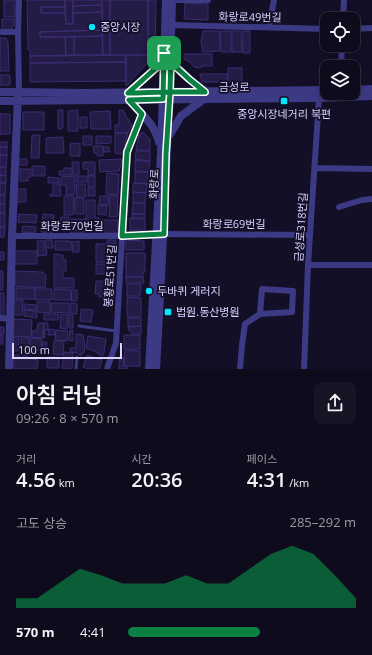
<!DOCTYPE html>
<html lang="ko">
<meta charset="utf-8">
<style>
:root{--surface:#0e0b1c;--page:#171425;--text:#f1f3f6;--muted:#9b9ba3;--line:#2e2b3b;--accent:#0b8043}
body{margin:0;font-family:"Open Sans","Noto Sans KR",sans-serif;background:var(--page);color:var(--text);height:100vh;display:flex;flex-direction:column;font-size:15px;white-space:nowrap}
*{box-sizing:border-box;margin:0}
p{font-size:13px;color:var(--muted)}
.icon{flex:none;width:22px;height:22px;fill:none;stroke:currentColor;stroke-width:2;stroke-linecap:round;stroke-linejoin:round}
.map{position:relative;height:369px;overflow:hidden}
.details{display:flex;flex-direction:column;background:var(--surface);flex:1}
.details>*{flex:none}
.fabs{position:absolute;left:320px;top:12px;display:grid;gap:8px}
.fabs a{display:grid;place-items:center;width:40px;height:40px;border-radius:8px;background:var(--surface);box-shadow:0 4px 16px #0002,0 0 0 1px var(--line);font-size:20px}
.scale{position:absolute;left:12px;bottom:10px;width:110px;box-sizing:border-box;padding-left:4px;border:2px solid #d9d4ff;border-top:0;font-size:11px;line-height:14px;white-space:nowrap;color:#d9d4ff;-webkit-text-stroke:3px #130f26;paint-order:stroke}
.pin{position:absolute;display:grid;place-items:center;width:34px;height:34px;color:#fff;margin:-17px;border-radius:8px;box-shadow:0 2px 6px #0006}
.round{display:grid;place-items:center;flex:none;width:42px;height:42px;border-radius:8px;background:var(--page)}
.overview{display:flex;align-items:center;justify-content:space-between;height:68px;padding:0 16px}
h1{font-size:22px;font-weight:600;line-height:30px}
.figures{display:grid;grid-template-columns:repeat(3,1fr);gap:6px;height:68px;padding:4px 16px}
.figures div{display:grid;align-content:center}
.figures b{font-size:20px;font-weight:600}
.figures small{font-size:11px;font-weight:400}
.figures p{font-size:11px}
.chart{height:112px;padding:8px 16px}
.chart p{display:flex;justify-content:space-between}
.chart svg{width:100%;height:72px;margin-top:4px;fill:var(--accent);opacity:.7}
ul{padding:0 16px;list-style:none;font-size:13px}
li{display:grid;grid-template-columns:64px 48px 1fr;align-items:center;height:30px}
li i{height:10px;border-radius:5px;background:var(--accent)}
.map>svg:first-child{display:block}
</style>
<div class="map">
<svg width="372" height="369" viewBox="0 0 372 369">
<rect width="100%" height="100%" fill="#130f26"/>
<!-- building -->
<path fill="#241b47" stroke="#3b2d73" d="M4,0H15V17H4Z
M27,0H65V7H41V13H65L66,24H73V13L102,12V30L40,32V37H65L66,56H30V50H28Z
M65,0H73V24H66Z
M73,0H102V5L73,6Z
M102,0H110V55H103Z
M110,0H148V55H110Z
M148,0H156L155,55H148Z
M185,3L208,4V20L184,19Z
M102,5V12L73,13V6Z
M41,7H65V13H41Z
M2,19H14V25L11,29L2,30Z
M102,30V36L40,37V32Z
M203,31H220V51L203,52L201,42Z
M220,31H231V52H221Z
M232,31H241L242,52H232Z
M243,31H250V53H243Z
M102,36L103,55H74V37Z
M65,37H74V55L66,56Z
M0,38H6L8,42L9,71H0Z
M184,54H212V66H203L199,68L194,67L190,62L184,59Z
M74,55H126V62L30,63V56Z
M126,55H155L126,86Z
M126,62V81L30,82V63Z
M228,68H242V82H228Z
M200,74H227V82H202Z
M0,75H10V85H0Z
M58,110H63V127L61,129H58Z
M78,110V131H68V111Z
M119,110H123L126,116L132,125L128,133H115V125H119Z
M110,111L111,129H91L90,112Z
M23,112H44V130H23Z
M0,114H10V134H0Z
M80,117H87V128H80Z
M143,132L150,139V150H136L139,135Z
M115,133H128L126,139L125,151L123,154H118L115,153Z
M32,135H40L39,158H31Z
M83,136H92V145H83Z
M96,136H111V143L96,144Z
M63,137L64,153H46V138Z
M0,142H7V147H0Z
M80,143V156H70V144Z
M93,146H103V156H97V153H94Z
M0,147H7V155H0Z
M103,147H109L110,152H104Z
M136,151H150V161L135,159Z
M0,155H7L6,167H0Z
M17,159H27V165H17Z
M123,159L119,171L100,172L99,160Z
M135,160L150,162L149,172L135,171Z
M72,162H79V175H73Z
M83,162H95V175L88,176V169H83Z
M32,166H45V176H33Z
M0,167H6V176L0,175Z
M64,168H72V175H59V171H64Z
M20,169H31V177H28V181H20Z
M135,172H148V184L135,183Z
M107,173L119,174L118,195L106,194Z
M0,175L6,176V183H0Z
M74,176L75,194L66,195V185H61V177Z
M76,176H87V182H76Z
M88,176H95V187H88Z
M48,177L59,178V183H48Z
M0,183H6L5,195H0Z
M133,183L147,184L146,193L133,192Z
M53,184H60L61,196H50V194H53Z
M76,184H85L86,197H77Z
M88,188H95V196H88Z
M16,189H26V202H16Z
M133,192L146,193L145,203H133Z
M0,195H5V204H0Z
M110,195L118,196L117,217H109Z
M64,196H74L73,215H64Z
M100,196H109L108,205L99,204Z
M75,198H84V214H75Z
M86,200H95V218H99V224H86Z
M133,203H145V214H132Z
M0,204H5V213H0Z
M98,205L107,206L106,215L98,214Z
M0,213H5V227H0Z
M19,214L37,215L36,223L18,222Z
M43,214L54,215L52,233L41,232Z
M132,214H145V219L132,218Z
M61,217H69L68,230H60Z
M130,218L145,219V230H130Z
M71,219H86V233H71Z
M102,220H118V233H102Z
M90,225H100V233H90Z
M23,226L36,227L35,233L22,232Z
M0,227H5L4,237H0Z
M45,240H52L53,248H45Z
M107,240H116V244L107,243Z
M126,240L144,241V250H126Z
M37,241H44V250L46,249L47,255L38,256Z
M55,241H70L72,245V250H55Z
M79,241V252H72L73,249L72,244L71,242Z
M96,244H109V255L112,254V262H96Z
M14,251H37V264H14Z
M0,252H4V260H0Z
M126,253H145V272H143V277H126Z
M54,254L63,255V260H66V271H63V278H74V288H54Z
M96,264H112V274H96Z
M0,271H3V290H0Z
M15,271L42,272L46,275L45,288L15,286Z
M126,277H143L144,283H126Z
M96,281H114L113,298L99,297V294H95Z
M127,284H141L140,296H127Z
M16,288H35V299H16Z
M35,289H52V300H35Z
M54,289L71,290V300H54Z
M72,290H77V301H71Z
M0,293H4V316H0Z
M127,297L141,298V317H127Z
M14,300H23L22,315H13Z
M37,302H50V313L37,312Z
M51,303H69V313L51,312Z
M71,303L77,304V314L70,313Z
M24,304L36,305V310L24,309Z
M81,309L93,310L91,322L80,321Z
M24,310L36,311V314H37V318L24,316Z
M44,314H59L58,320H44Z
M61,314L68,315L67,329L60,328Z
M69,314L73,315V328H69Z
M128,318H141V326L128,327Z
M14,319L32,320L31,337L13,336Z
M38,323H44L42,338L32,337V331H37Z
M44,323H48V330H45V338H43Z
M141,326V334H132V331H129L128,327Z
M0,327H4V334H0Z
M49,329L55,330V335H48Z
M56,330L68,331L67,341L55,340Z
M70,330H73V341L69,340Z
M76,334L83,335L85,347L84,353H82L81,356L77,353L70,352V348H76Z
M0,335H3V344H0Z
M124,335H140V349H124Z
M88,336L106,339L104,353L102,356L94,351L86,348Z
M13,337H19L18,351H13Z
M21,338H29V352H21Z
M30,338L42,339L41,350H37V352H30Z
M54,341H64L63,355L53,354Z
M43,342H47L46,350H42Z
M125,350L140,351V366H124Z
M64,352L73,353L72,369H62Z
M14,355H28V358L38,360L37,369H18L14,368Z
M87,355L102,360L99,369H88L83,367Z
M47,357H59V368H47Z
M119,357L124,358V366H127V369H119Z"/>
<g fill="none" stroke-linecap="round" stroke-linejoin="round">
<!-- service -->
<path stroke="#3d3a85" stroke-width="3" d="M79,326L116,331
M76,369L77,357"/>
<!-- minor -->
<path stroke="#3d3a85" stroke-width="6" d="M172,0H208
M343,19L344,0
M172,25L327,29
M269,27L274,0
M353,29L372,28
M0,32H18
M341,67L342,45
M19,92L18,32L19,0
M315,168L372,169
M339,207L362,200L372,199
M164,234L310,235
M12,236H122L157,234
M308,265H372
M0,318L10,319
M107,369L116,343L127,152L142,114
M240,369L242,345L245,324L260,314L292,312L293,291L262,289L260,314
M304,369L308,265L319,98L321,96"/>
<!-- tertiary -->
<path stroke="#3d3a85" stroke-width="8" d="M171,57L177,68L189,79L205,91
M353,90L372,89
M0,92H19L82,93L327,90
M128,93L156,68L164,54
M129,100C141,113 155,125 159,142
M0,101L319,98L372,96
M169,136L181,116L204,99
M9,369L12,236L18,96
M149,369L161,153L166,0
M156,369C163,246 169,123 172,0"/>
</g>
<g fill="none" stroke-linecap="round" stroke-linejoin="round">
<defs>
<path id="route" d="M164,53L163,99L129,100L142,114L127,152L122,236L164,234L166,154L170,92H205L189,79L177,68L171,57L170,92C156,92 142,93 128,93L156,68L164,53"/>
</defs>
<!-- route casing -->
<use href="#route" stroke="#fff" stroke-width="8"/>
<!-- route -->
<use href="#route" stroke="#0b8043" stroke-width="5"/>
</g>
<!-- markers -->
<g fill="#00e5ff" stroke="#130f26" stroke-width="1.5">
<circle cx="92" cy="27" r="4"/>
<rect x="280" y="97" width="8" height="8" rx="2"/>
<circle cx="149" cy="291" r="4"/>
<rect x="164" y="308" width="8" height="8" rx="2"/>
</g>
<g text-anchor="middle" stroke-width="3.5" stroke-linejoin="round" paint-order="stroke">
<!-- street labels -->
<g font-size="11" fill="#d9d4ff" stroke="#130f26">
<text transform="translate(250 17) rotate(1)" y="4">화랑로49번길</text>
<text x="234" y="91">금성로</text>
<text transform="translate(154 184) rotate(-88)" y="4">화랑로</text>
<text x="234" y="228">화랑로69번길</text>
<text x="72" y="230">화랑로70번길</text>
<text transform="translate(301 227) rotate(-86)" y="4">금성로318번길</text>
<text transform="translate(110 276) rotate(-86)" y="4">봉황로51번길</text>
</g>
<!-- poi labels -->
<g font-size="11" fill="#d9d4ff" stroke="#130f26" text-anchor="start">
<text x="100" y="31">중앙시장</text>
<text x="284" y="118" text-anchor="middle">중앙시장네거리 북편</text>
<text x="157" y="295">두바퀴 게러지</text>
<text x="176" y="316">법원.동산병원</text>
</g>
</g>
</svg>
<div class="fabs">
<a><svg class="icon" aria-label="locate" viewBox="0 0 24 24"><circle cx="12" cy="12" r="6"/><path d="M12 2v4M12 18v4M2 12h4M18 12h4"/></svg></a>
<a><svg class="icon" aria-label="layers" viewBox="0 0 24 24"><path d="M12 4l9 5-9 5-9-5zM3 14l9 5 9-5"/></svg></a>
</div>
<div class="scale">100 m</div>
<div class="pin" style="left:164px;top:53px;background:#1e9e55"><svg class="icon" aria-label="arrive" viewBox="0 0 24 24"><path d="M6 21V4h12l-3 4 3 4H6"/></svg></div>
</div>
<section class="details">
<div class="overview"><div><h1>아침 러닝</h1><p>09:26 · 8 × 570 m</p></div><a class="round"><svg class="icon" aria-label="share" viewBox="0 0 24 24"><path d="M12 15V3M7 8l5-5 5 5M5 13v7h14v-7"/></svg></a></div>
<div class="figures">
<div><p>거리</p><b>4.56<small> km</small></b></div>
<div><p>시간</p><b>20:36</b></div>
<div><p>페이스</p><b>4:31<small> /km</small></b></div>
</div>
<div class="chart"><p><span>고도 상승</span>285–292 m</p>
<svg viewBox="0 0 160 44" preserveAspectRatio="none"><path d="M0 44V38L10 38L20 29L30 20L40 24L50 29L60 29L70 29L80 24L90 29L100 29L110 20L120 11L130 6L140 11L150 24L160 38V44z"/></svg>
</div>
<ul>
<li><b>570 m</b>4:41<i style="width:58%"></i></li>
</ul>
</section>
